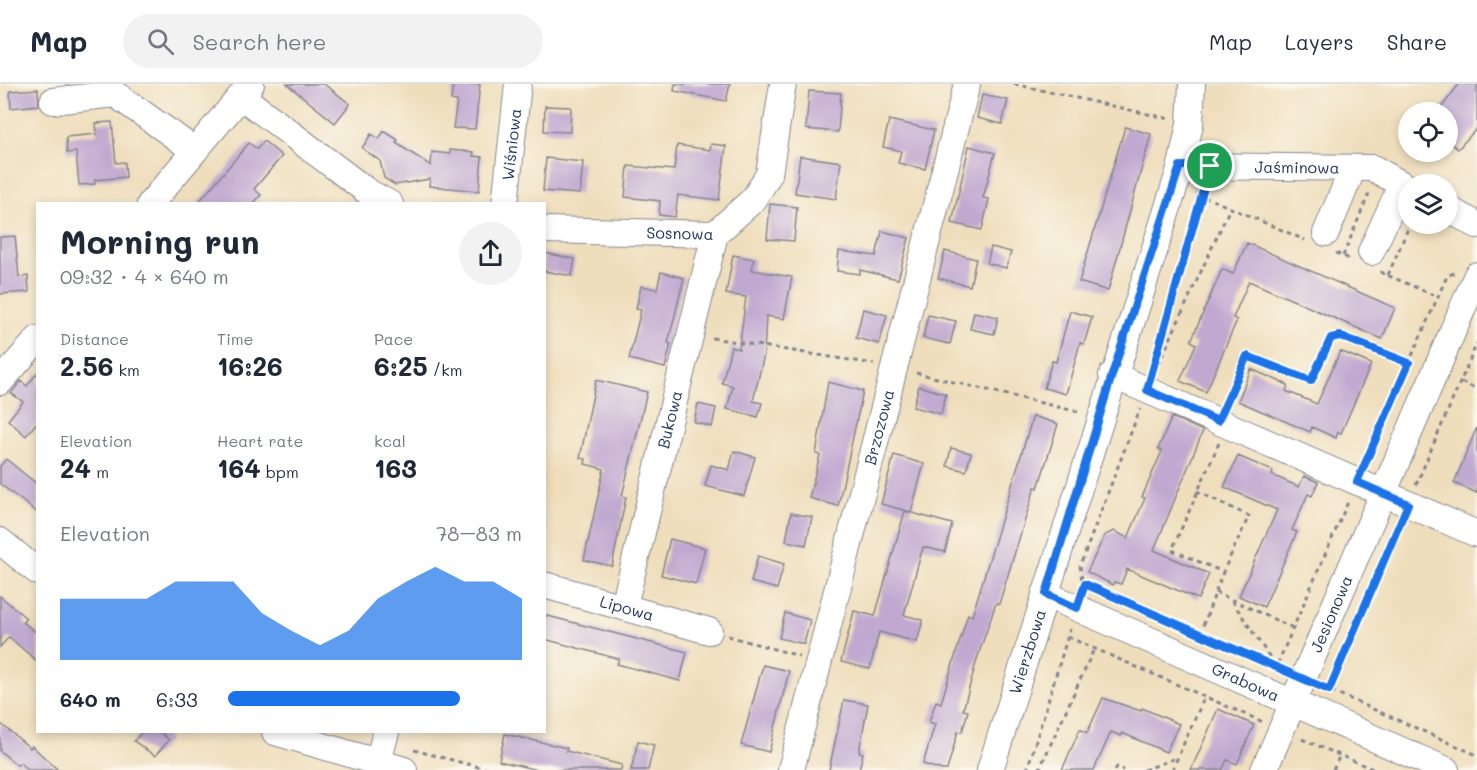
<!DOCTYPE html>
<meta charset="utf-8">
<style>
:root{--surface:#fff;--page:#f2f2f3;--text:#1f2937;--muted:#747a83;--line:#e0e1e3;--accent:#1a73e8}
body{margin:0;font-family:Mali,sans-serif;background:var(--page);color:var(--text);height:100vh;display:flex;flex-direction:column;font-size:22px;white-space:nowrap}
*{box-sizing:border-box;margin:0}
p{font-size:20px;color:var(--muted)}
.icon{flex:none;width:33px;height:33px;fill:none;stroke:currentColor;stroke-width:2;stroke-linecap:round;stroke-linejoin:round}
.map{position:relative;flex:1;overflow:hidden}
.panel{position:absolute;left:36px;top:118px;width:510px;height:531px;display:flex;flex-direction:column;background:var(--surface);border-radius:0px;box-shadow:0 3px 9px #0003}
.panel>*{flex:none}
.tools{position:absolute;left:1398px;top:18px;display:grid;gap:12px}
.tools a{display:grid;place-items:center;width:60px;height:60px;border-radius:50%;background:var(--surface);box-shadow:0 3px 9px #0003;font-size:30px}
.pin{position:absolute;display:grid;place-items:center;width:51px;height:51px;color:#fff;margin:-26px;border:3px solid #fff;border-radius:50%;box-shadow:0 2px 6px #0007}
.round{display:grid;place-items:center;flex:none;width:63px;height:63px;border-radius:32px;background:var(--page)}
.overview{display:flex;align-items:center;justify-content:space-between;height:102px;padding:0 24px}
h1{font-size:33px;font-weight:800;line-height:45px}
.metrics{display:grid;grid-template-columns:repeat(3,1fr);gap:9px;height:102px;padding:6px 24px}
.metrics div{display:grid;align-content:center}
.metrics b{font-size:26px;font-weight:800}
.metrics small{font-size:16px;font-weight:400}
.metrics p{font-size:16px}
.chart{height:168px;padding:12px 24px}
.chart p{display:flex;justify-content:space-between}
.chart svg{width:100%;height:108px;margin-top:6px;fill:var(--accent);opacity:.7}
ul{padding:0 24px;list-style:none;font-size:20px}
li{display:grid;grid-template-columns:96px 72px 1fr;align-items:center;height:45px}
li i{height:15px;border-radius:8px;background:var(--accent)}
header{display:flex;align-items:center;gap:36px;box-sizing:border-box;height:84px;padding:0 30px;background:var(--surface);border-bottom:2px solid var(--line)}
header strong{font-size:28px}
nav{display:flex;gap:33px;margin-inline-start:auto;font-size:21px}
.search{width:420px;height:54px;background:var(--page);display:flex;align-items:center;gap:15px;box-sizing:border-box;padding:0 21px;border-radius:33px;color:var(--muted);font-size:22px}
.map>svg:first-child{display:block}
</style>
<header>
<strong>Map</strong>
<div class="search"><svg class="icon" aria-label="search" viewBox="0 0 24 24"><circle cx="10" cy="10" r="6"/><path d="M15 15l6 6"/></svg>Search here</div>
<nav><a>Map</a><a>Layers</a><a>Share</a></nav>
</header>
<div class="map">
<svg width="1477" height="686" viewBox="0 0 1477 686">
<rect width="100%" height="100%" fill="#fbf7ec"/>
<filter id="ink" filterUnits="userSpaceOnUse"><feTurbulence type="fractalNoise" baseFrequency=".0167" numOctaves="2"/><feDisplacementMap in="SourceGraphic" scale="12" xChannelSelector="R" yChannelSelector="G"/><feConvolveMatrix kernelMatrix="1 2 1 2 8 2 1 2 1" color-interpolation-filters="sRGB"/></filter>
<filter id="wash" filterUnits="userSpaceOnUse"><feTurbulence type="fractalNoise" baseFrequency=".008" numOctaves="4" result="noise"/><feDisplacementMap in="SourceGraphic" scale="24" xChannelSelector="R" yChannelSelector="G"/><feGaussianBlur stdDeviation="1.35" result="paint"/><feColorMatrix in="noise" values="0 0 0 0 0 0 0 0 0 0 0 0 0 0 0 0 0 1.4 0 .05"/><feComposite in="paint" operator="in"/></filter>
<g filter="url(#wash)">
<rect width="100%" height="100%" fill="#efdebc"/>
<g id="blocks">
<!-- building -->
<path fill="#c0a8d0" d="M287,0H324L350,20L335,39Z
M453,0H480L475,45L453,44L457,17L451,16Z
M675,0H730L726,17L674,7Z
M1459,0H1477V44L1458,65L1448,57V28H1438Z
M38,5L39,21L11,24L10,7Z
M809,7L841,9L838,48L806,45Z
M982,11L1008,16L1002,40L977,34Z
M545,22L571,23L570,48L544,47Z
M889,36L934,46L925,85L898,79L901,67L883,63Z
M112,38L116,79L125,78L126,93L95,96V100L79,101L76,68L67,69L66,53L97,50L96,39Z
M1125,43L1151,50L1108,207L1079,198Z
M384,47L398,56L396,59L431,82L432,68L450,70V66L474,68L473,72L482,73L479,107L429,102L430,95L395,101L384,94L380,77L362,64L371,50L379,55Z
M264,57L282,72L254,105L261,111L253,120H197L249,59L257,65Z
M711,60L726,62L719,116L678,111L675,133L659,131L660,117L625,113L628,82L674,86L677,61L710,66Z
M969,62L995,69L983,114L989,115L982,146L952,139Z
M800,72L841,78L836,115L795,109Z
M546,74L583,78L580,110L543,107Z
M770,120L797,123L794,157L767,155Z
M882,147L909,154L898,195L860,186V190L837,187L839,167L876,172Z
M15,152L19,193L28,192L29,208L0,210V153Z
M1247,159L1395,224L1382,255L1249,197L1233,234L1237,236L1206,308L1180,297L1196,260L1191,257L1222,185L1233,190Z
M991,163L1011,168L1006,184L987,179Z
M945,167L976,175L970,202L938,194Z
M544,169L575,175L572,192L544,187Z
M733,171L754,175L752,186L792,193L784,235L766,232L764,271L753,317L762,319L758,333L727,325L733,302L722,299L731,263L739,265L746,213L726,210Z
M661,188L684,194L668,259L671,260L665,284L629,275L641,226L636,225L641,202L657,205Z
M863,225L887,231L879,260L856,254Z
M1070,227L1092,233L1084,260L1080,259L1066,310L1044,304L1052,277L1056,278Z
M974,228L998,233L994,250L970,245Z
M928,231L956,237L950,260L923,254Z
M1340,267L1371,280L1341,349L1338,348L1336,354L1312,343L1310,348L1238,317L1251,285L1288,301L1286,307L1317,320Z
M38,288V337L26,352L8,336L23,318L11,309L21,297L27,302Z
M596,296L647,308L622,412L626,413L612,482L584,476L604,385L585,380L586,375L580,374Z
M828,298L863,307L838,422L809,414L820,371L816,370Z
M919,302L946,310L941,330L913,323Z
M698,320L716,324L712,343L694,338Z
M1033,332L1058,340L1038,404L1035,403L999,520L996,519L977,575L963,626L968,627L962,648L958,647L947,686H942L923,680L935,640L929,638L936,617L941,619L968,530L972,532Z
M1172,333L1203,347L1154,466L1209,490L1198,515L1127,485L1121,500L1114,498L1113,501L1087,488L1105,451L1114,447L1128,454L1145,414L1142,413L1162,367L1158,365Z
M1477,343V409L1454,399Z
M951,364L971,369L966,387L947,382Z
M734,367L755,373L744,412L705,402L711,381L729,386Z
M894,371L924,380L911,428L881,420Z
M1238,372L1273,387L1272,391L1299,403L1304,392L1318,398L1312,412L1308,410L1292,446L1297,448L1264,523L1239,512L1277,426L1224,403Z
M6,375L38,401V429L0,400V382Z
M905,427L952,440L945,468L923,463L904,531L923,536L917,558L879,548L870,585L841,578L854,527L875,532Z
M791,429L812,433L806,461L786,457Z
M670,455L705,464L696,500L661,491Z
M758,472L784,480L777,505L751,498Z
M0,512L26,534L23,538L38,550V578L9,553L0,563Z
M785,529L810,536L804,560L779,554Z
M544,531L687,568L680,597L617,580L619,575L544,555Z
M763,581L789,587L769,668L741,661Z
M1103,614L1141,627L1142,624L1179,640L1166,668L1122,649L1121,652L1111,648L1094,686H1062L1080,645L1087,649Z
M844,616L868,620L859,668L863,669L859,686H829Z
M1218,625L1254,641L1237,680L1227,676L1222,686H1191Z
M0,639L30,664L32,662L58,686H29L20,679L17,681L0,667Z
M142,648H160L169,656L155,672L134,657Z
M505,650L567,664L566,667L622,681L621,686H538L499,677Z
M638,657L654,661L648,686H631Z"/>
</g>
</g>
<g filter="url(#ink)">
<use href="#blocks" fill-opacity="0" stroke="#85868d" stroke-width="1.5"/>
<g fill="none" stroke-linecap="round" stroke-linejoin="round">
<defs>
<g id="minor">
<path d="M241,12L368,108L390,120"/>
<path d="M53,17L115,10L194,66"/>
<path id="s1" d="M1181,82L1373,84L1408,104"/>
<path d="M150,120L251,0"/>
<path id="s2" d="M505,120L518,0"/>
<path d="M1448,125L1477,141"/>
<path id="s3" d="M544,146L715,150L754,115L769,90L783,0"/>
<path d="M1326,149L1353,84"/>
<path d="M1371,168L1402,100"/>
<path d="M1112,291L1477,450"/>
<path d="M0,298L38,255"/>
<path d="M0,457L38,488"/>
<path id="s4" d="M544,501L709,547"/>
<path id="s5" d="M1045,510L1446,686"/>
<path id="s6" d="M624,522L715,150"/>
<path d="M275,648L404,686"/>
<path d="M376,686L386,648"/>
<path id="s7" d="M791,686L967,0"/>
<path id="s8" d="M990,686L1181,82L1190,40L1192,0"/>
<path id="s9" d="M1264,686L1477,191"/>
</g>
</defs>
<!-- minor casing -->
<use href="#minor" stroke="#85868d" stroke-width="28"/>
<!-- path -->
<path stroke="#85868d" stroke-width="3" stroke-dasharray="4.5 4.5" stroke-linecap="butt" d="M1014,0L1170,35
M1196,109L1305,156
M1336,169L1352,176
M1343,172L1370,107
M1380,188L1438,213
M1388,191L1410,140
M712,254L874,280
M1152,287L1204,103
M1155,288L1230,124
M916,289L1079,328
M1461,298L1477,305
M1226,317L1247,272L1311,297L1331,254L1340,252L1409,279
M1365,379L1447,192L1454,189
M1416,401L1477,259
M1197,407L1249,432L1223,488
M1085,500L1284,586
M1083,504L1080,482L1140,325
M1215,508L1293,544
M1232,517L1275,581
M1200,550L1223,488L1172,466L1219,359
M728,552L799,572
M1068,553L1263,638
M1274,588L1348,418
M1323,603L1477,671
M1327,611L1400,441
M1302,655L1375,686
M414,666L490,686
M1027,686L1070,545
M1039,686L1094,565
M1115,686L1117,683L1124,686
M1144,686L1176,674
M1172,686L1205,612
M1333,686L1340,671"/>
<!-- minor -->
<use href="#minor" stroke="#fff" stroke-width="26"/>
</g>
</g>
<g fill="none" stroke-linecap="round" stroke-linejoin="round" filter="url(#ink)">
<defs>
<path id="route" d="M1180,82H1210L1147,306L1218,337L1247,272L1311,297L1331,254L1340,252L1409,279L1357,398L1408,420L1329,606L1085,500L1077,524L1046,510L1112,291Z"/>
</defs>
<!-- route casing -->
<use href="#route" stroke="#fff" stroke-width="12"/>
<!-- route -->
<use href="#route" stroke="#1a73e8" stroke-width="8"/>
</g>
<g text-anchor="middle" stroke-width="4.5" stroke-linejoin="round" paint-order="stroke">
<!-- street labels -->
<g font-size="16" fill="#1b2f5e" stroke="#fbf7ec">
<text dy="6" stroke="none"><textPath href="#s2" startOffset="60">Wiśniowa</textPath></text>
<text dy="6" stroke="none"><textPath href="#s1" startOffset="116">Jaśminowa</textPath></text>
<text dy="6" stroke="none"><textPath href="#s3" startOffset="136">Sosnowa</textPath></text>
<text dy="6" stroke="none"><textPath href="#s6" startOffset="192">Bukowa</textPath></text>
<text dy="6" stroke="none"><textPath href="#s7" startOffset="354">Brzozowa</textPath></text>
<text dy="6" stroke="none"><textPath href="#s4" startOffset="86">Lipowa</textPath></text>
<text dy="6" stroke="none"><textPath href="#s9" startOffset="170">Jesionowa</textPath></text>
<text dy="6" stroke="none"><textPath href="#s8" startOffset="124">Wierzbowa</textPath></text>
<text dy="6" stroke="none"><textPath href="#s5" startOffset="219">Grabowa</textPath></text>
</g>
</g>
</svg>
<div class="tools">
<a><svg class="icon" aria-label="locate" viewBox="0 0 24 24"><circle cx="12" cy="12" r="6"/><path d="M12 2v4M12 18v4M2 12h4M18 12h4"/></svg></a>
<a><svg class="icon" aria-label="layers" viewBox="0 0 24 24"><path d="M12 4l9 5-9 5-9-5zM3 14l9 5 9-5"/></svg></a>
</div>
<div class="pin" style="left:1210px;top:82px;background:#1e9e55"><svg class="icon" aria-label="arrive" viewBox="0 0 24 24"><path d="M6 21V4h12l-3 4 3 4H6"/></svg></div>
<section class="panel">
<div class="overview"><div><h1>Morning run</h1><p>09:32 · 4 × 640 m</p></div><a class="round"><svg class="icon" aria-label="share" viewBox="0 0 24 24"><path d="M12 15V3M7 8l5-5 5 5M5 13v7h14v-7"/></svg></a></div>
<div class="metrics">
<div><p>Distance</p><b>2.56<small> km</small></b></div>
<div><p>Time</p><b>16:26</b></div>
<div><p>Pace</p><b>6:25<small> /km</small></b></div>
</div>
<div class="metrics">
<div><p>Elevation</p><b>24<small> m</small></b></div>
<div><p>Heart rate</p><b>164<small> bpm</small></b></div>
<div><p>kcal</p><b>163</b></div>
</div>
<div class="chart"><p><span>Elevation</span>78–83 m</p>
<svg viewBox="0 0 160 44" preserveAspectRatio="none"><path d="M0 44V19L10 19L20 19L30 19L40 12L50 12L60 12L70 25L80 32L90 38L100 32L110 19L120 12L130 6L140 12L150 12L160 19V44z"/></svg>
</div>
<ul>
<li><b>640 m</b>6:33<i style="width:79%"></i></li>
</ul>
</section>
</div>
